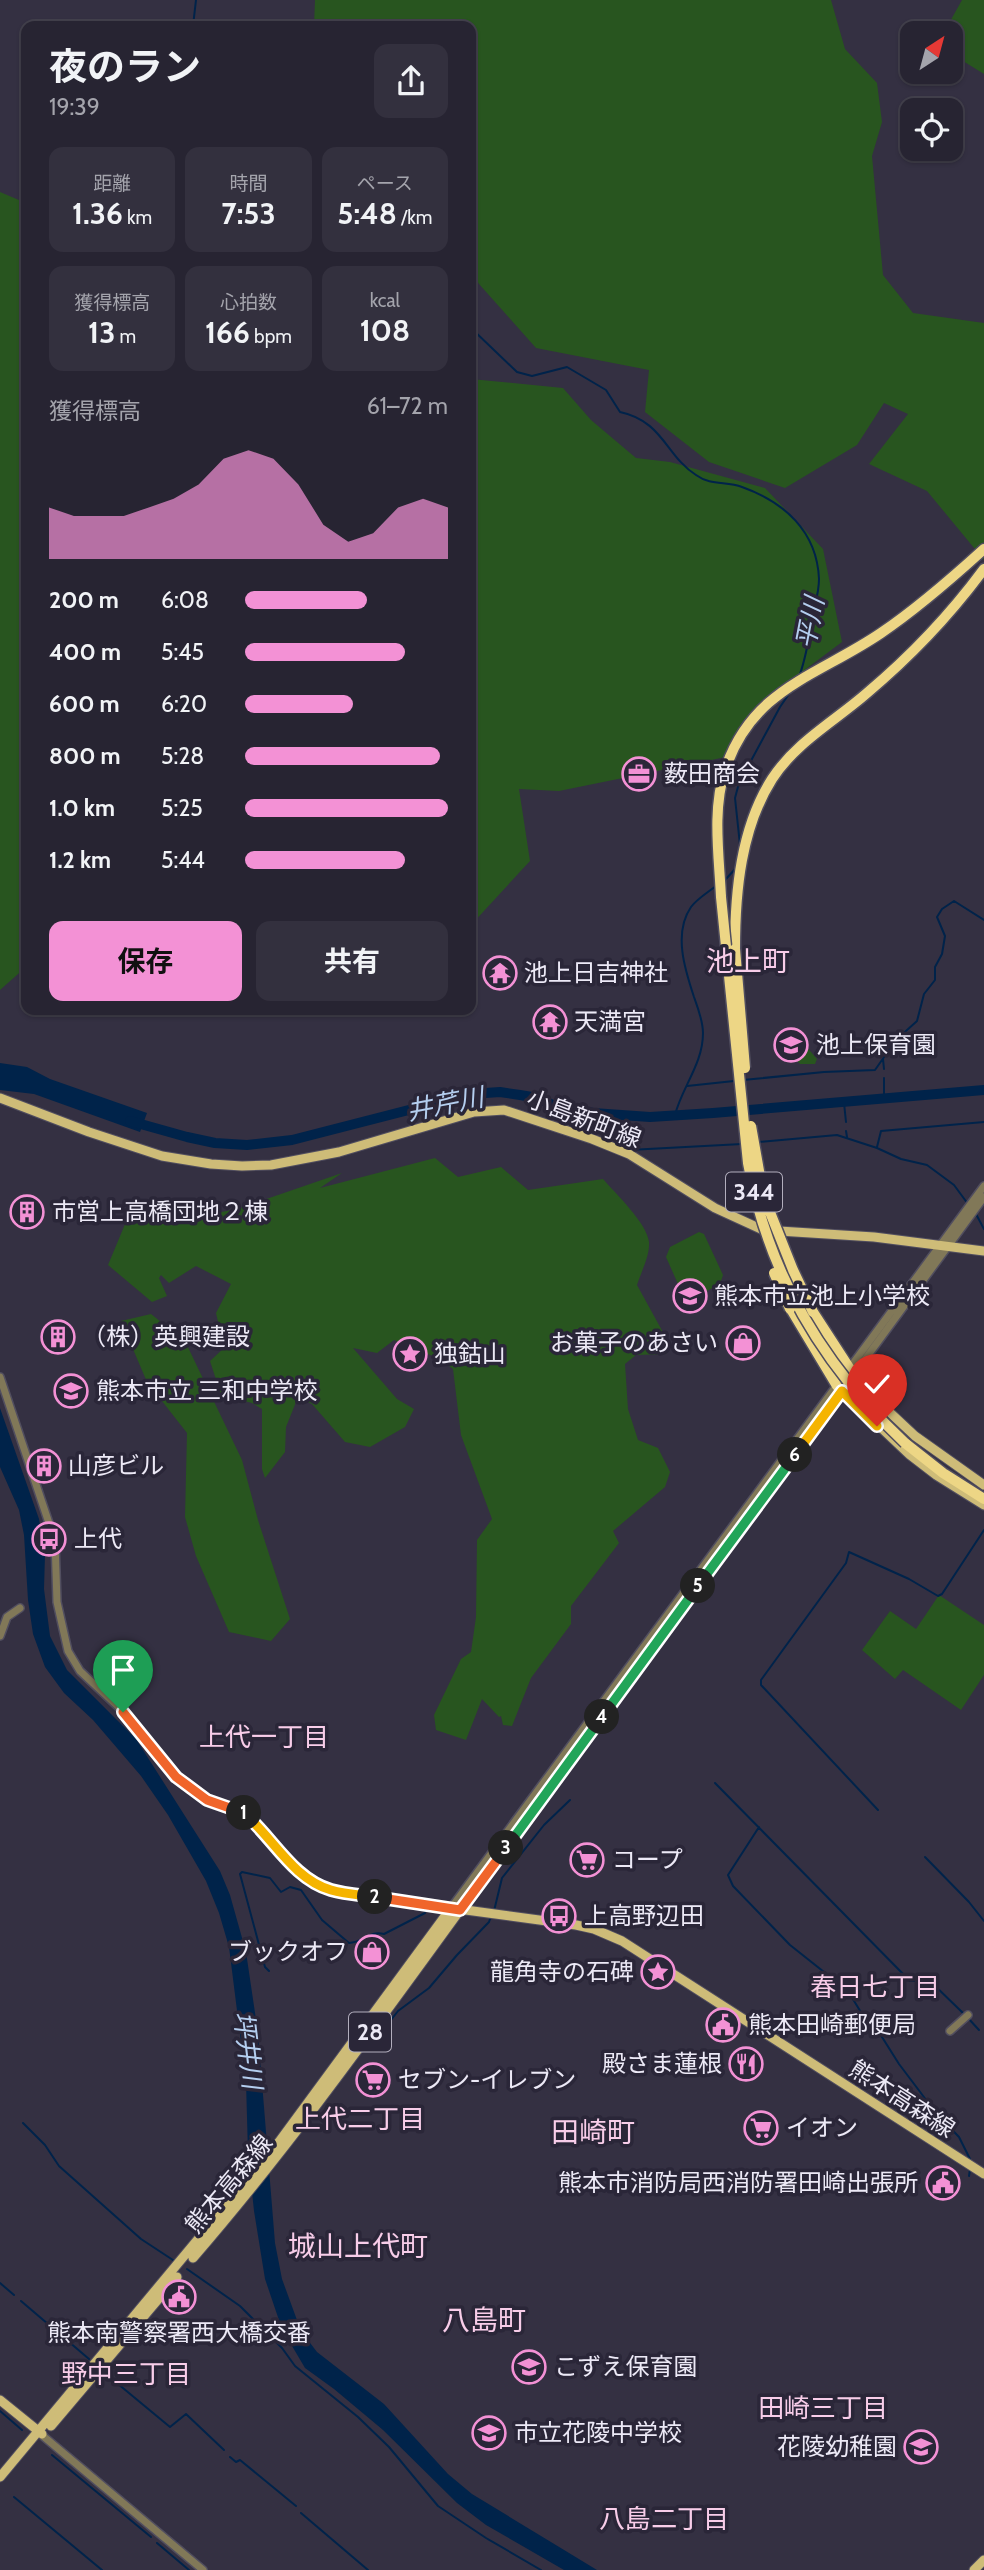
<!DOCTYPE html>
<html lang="ja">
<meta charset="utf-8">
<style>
:root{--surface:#272432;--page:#33303e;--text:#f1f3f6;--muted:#a4a4ac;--line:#43414d;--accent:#f391d5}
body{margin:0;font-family:Cabin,"Noto Sans JP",sans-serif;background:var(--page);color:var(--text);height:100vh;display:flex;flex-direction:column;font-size:26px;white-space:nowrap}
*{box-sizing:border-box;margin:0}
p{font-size:23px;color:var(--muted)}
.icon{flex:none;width:38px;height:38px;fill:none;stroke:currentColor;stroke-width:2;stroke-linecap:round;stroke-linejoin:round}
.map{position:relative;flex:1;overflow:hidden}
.drawer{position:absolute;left:21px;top:21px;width:455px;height:994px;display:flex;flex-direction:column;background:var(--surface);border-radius:14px;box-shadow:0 2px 5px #0004,0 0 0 2px var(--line)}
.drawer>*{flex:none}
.needle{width:46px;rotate:36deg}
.tools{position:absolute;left:900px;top:21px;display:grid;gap:14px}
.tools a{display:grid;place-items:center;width:63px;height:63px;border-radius:14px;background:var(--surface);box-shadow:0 2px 5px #0004,0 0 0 2px var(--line);font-size:35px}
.pin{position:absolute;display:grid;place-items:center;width:60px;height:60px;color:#fff;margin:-72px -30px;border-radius:50% 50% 50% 0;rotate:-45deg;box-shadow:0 0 7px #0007}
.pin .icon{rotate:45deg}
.km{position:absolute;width:35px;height:35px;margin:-18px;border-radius:50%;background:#222;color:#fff;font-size:19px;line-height:35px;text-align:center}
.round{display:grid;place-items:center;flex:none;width:74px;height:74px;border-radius:14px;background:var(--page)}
.overview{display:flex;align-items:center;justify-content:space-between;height:119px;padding:0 28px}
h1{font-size:38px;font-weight:700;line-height:52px}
.stats{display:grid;grid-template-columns:repeat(3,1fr);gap:10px;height:119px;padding:7px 28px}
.stats div{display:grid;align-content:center;border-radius:14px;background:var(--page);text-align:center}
.stats b{font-size:30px;font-weight:700}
.stats small{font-size:19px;font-weight:400}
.stats p{font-size:19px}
.chart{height:196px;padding:14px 28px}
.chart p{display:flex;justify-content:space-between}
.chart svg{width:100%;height:126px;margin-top:7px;fill:var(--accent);opacity:.7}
.action{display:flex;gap:14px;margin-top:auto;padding:14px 28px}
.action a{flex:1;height:80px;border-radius:14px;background:var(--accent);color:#111;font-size:28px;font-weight:700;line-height:80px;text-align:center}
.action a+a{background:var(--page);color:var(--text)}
ul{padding:0 28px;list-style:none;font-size:23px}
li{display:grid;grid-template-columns:112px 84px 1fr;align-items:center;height:52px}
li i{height:18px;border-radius:9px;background:var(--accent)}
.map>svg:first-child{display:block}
</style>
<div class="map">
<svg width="984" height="2570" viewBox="0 0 984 2570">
<rect width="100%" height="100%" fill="#343042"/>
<!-- green -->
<path fill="#28551f" d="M315,0H831L845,49L877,83L882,122L872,156L883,275L913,313L984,323V560L927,491L869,464L908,414L884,403L857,445L785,488L709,462L645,412L649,370L536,348L479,284L471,271V26H314Z
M962,0H984V74L950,53L948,25Z
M0,192L26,203V967L0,990Z
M471,379L563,388L591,420L636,458L670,462L765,488L823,549L842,642L759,704L726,757L559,791L519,789L530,861L471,925Z
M799,1038L817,1059L815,1064H800L790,1053L794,1047V1042Z
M435,1158L458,1177L501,1167L528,1190L603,1179C615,1193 647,1223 649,1242C650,1256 641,1272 637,1285L670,1345L666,1354L636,1355L625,1364L628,1409L638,1440L658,1448L670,1472L665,1487L613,1531L619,1543L571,1606V1624L531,1678L512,1726L503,1725L501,1716L499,1717L482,1699L466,1740L436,1730L434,1715L461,1659L471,1652L476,1617L477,1540L492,1519L461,1435L453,1369L440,1359L394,1340L377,1353L353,1348L397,1399L414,1409L405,1427L370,1447L345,1442L312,1404L298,1397L286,1427L285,1452L265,1478L262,1469V1409L252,1403L221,1395L210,1361L224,1348L216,1313L231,1284L196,1266L169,1283L161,1275L159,1278L167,1296L152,1302L108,1265L128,1217L144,1205L175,1221L237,1209L342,1173L320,1188Z
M699,1232L704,1234L723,1275L720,1284L690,1300L687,1295L682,1293L666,1257L670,1247Z
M151,1314L185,1341L242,1460L258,1520L290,1619L271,1641L229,1632L196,1556L185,1517L187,1433L147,1382L121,1321Z
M939,1595L984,1625V1675L961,1710L903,1670L895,1679L862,1650L890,1611L916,1629Z"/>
<!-- water -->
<path fill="#00234a" d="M0,1063L27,1067L50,1079L147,1113L140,1132L34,1094L0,1090Z
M0,1408L39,1519L45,1555L44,1589L50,1636L67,1670L136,1739L220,1871L230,1895L246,1952L258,2033L275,2243L282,2279L301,2331L317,2352L384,2404L448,2474L472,2494L597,2570H564L486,2525L457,2503L383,2430L334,2389L305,2368L282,2329L265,2279L254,2211L248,2153L246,2082L229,1947L219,1913L206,1881L168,1815L141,1776L93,1720L64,1693L45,1667L33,1634L28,1600L24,1535L19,1510L0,1467Z"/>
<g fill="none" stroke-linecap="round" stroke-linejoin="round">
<!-- stream -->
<path stroke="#00234a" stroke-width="2" d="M193,26L196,0
M471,328L517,372L532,376L567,367L606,390L620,412C663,421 666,456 696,475C711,486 726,481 742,487C784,502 817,531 819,579C819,593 814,608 812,621C809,639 806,657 800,674
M740,845L735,798L739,783L780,707L791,691
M726,879L736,868
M883,1059L884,1069
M884,1078V1099
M743,1080L824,1072L875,1070L896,1040L917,1021L924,994L935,980V967L942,954L945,936L937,917L942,909L954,901L984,920
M687,1086L734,1081
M844,1103L846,1122
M675,1115C682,1087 703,1064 703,1033C703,1021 698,1008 694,997C685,970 673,933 691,907C697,899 707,893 716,886
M846,1131L847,1137
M758,1142L837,1135L877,1148L901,1159L927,1165L954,1185L968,1204
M877,1147L881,1131L984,1122
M629,1150L742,1144
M976,1214L984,1229
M715,1783L910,1981H930L964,2014
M878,1810L761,1685V1680L846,1563L849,1552L909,1579L938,1596L942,1594L984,1530
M759,1827L728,1875L733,1886L790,1945L848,1991L862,2014L870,2018L899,2064L936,2113L959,2137L970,2159
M925,1857L969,1902L984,1921
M494,1911L502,1878L544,1825L570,1800
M269,1971L265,1967L240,1874L242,1872L270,1878L281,1892L290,1887L301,1890L322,1920L349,1943C363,1943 369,1930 384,1934L425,1913
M968,2018L979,2030
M376,2039L398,2011L429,1988L457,1955L489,1922L491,1916
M23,2123L45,2145L59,2166L141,2239L176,2262
M969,2176L970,2169
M187,2269L240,2306L282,2348L295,2366L358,2417L389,2447L438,2506L486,2538L541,2570
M0,2283L14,2295
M21,2301L89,2359
M106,2374L170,2427L186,2414L224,2450
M0,2411L22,2430
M52,2455L151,2537
M230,2457L236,2462L240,2460L296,2506
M14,2497L102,2570
M301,2513L368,2570
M157,2543L189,2570"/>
<!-- river -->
<path stroke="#00234a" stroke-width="10" d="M130,1121L187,1137L215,1143L247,1145L292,1140L471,1094L500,1092L520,1095L538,1098L557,1107L593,1113L650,1117L713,1113L984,1090"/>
<defs>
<path id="minor" d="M0,1377L55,1541L57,1602L68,1651L80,1671L126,1714L176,1777L207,1800L245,1814L306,1879L332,1891L451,1908L984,1186
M852,1377L984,1197
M0,1636L7,1617L20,1608
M460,1910L845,1387
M950,2031L968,2015
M43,2436L203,2570"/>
<path id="major" d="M0,1098L89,1132L162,1156L211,1164L242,1166L271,1165L339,1152L474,1112L504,1110L592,1139L629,1154L715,1208L763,1230L874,1237L984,1251
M850,1369L868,1392L915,1436L984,1485
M837,1386L910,1455L936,1475L984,1505
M193,2258C289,2147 374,2028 460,1910
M0,2400L42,2434
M51,2426L177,2277
M0,2477L279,2142L451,1908L576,1925L594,1929L622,1941L984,2174
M974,2570L984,2560"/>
<path id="highway" d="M721,897C719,855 712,810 725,770C752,688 818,676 881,633C918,608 951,579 984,549
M735,949C735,891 741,828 772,779C796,742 835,721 867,693C911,656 950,615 984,569
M792,1311L837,1386
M813,1312L850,1369
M905,1443L943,1473L984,1499"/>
</defs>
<!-- minor casing -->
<use href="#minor" stroke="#514e5f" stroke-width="10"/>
<!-- major casing -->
<use href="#major" stroke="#514e5f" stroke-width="11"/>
<!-- highway casing -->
<use href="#highway" stroke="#514e5f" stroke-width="13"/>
<!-- minor -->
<use href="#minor" stroke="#817858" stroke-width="7"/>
<!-- major -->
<use href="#major" stroke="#cebc78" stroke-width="9"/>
<!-- highway -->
<use href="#highway" stroke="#edd685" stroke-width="10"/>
<defs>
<path id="highway-bridge" d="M721,897L748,1163C768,1274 824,1367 905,1443
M735,949L745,1068
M751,1126L766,1210
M766,1202L793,1270L813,1312
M774,1273L790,1309"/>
</defs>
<!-- highway-bridge casing -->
<use href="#highway-bridge" stroke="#514e5f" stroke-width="13" stroke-linecap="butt"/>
<!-- highway-bridge -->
<use href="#highway-bridge" stroke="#edd685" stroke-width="10"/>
</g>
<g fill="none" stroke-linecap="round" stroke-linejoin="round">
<defs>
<path id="split-1" d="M123,1712L176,1777L207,1800L244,1813"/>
<path id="split-2" d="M244,1813C273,1838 293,1879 331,1890C345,1894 361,1895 375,1897"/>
<path id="split-3" d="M375,1897L460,1910L506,1848"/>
<path id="split-4" d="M506,1848L602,1717"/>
<path id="split-5" d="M602,1717L698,1586"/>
<path id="split-6" d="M698,1586L795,1455"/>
<path id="split-7" d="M795,1455L842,1391L877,1426"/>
</defs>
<!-- split-1 casing -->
<use href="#split-1" stroke="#fff" stroke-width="14"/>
<!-- split-2 casing -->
<use href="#split-2" stroke="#fff" stroke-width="14"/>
<!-- split-3 casing -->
<use href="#split-3" stroke="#fff" stroke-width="14"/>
<!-- split-4 casing -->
<use href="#split-4" stroke="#fff" stroke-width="14"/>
<!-- split-5 casing -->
<use href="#split-5" stroke="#fff" stroke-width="14"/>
<!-- split-6 casing -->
<use href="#split-6" stroke="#fff" stroke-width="14"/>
<!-- split-7 casing -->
<use href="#split-7" stroke="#fff" stroke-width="14"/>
<!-- split-1 -->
<use href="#split-1" stroke="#f0652b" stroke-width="9"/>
<!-- split-2 -->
<use href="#split-2" stroke="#f5b400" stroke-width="9"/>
<!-- split-3 -->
<use href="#split-3" stroke="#f0652b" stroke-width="9"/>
<!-- split-4 -->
<use href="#split-4" stroke="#22a559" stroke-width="9"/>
<!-- split-5 -->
<use href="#split-5" stroke="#22a559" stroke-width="9"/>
<!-- split-6 -->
<use href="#split-6" stroke="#22a559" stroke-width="9"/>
<!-- split-7 -->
<use href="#split-7" stroke="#f5b400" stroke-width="9"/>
</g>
<!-- icons -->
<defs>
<symbol id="office-ring" viewBox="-11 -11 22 22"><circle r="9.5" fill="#2a2638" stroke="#f391d5" stroke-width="1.5"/><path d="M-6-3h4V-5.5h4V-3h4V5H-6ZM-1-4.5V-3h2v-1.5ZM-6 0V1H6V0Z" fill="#f391d5"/></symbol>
<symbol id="temple-ring" viewBox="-11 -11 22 22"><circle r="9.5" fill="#2a2638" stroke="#f391d5" stroke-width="1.5"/><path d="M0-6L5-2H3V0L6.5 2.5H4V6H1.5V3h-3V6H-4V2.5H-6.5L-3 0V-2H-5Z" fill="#f391d5"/></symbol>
<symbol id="school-ring" viewBox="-11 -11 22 22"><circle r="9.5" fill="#2a2638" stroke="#f391d5" stroke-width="1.5"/><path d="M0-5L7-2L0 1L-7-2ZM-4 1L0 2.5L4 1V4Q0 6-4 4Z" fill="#f391d5"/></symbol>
<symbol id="building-ring" viewBox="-11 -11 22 22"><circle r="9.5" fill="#2a2638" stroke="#f391d5" stroke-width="1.5"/><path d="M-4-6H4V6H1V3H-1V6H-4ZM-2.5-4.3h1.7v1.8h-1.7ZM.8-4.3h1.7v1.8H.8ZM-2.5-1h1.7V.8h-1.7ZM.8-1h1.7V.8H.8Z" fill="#f391d5"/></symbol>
<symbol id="shop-ring" viewBox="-11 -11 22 22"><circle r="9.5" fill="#2a2638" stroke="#f391d5" stroke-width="1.5"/><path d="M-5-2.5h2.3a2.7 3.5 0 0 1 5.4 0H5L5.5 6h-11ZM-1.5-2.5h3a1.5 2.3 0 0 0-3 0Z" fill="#f391d5"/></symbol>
<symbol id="sight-ring" viewBox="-11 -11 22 22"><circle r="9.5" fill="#2a2638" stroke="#f391d5" stroke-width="1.5"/><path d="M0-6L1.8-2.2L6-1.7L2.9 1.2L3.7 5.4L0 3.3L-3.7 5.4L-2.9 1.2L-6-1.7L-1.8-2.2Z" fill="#f391d5"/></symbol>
<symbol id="bus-ring" viewBox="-11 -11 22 22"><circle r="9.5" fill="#2a2638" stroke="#f391d5" stroke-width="1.5"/><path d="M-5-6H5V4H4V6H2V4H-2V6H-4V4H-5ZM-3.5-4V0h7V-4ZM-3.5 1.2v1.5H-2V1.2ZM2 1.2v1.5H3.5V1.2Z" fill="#f391d5"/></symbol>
<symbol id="supermarket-ring" viewBox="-11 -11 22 22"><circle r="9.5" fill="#2a2638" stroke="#f391d5" stroke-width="1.5"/><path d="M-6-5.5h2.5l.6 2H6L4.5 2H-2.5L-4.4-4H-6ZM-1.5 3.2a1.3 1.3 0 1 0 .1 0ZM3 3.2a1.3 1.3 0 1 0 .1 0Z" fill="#f391d5"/></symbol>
<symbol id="civic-ring" viewBox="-11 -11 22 22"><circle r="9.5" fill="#2a2638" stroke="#f391d5" stroke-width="1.5"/><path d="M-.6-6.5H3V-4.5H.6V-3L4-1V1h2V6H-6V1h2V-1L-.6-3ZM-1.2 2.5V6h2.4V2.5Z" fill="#f391d5"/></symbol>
<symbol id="restaurant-ring" viewBox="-11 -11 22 22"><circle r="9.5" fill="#2a2638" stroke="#f391d5" stroke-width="1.5"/><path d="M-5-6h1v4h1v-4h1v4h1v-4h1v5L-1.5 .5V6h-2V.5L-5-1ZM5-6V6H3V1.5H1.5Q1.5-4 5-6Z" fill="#f391d5"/></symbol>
</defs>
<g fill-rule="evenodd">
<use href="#office-ring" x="620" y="755" width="38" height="38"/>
<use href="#temple-ring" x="481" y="954" width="38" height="38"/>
<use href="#temple-ring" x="531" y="1003" width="38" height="38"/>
<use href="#school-ring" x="772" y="1026" width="38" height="38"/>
<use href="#building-ring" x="8" y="1193" width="38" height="38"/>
<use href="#school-ring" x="671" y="1277" width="38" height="38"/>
<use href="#building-ring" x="39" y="1318" width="38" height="38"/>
<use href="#shop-ring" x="724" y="1324" width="38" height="38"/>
<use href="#sight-ring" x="391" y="1335" width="38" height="38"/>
<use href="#school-ring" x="52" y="1372" width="38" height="38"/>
<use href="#building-ring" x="25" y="1447" width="38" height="38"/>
<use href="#bus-ring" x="30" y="1520" width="38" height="38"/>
<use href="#supermarket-ring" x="568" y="1841" width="38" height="38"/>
<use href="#bus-ring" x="540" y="1897" width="38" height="38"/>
<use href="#shop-ring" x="353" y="1933" width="38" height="38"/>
<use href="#sight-ring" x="639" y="1953" width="38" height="38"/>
<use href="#civic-ring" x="704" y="2006" width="38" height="38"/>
<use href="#restaurant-ring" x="727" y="2045" width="38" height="38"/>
<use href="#supermarket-ring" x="354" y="2061" width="38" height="38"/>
<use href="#supermarket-ring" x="742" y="2109" width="38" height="38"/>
<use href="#civic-ring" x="924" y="2164" width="38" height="38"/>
<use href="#civic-ring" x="160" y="2278" width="38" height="38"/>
<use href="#school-ring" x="510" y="2348" width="38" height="38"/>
<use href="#school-ring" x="470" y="2414" width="38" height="38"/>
<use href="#school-ring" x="902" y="2428" width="38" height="38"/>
</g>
<g text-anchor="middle" stroke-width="7" stroke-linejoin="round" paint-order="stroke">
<!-- shield labels -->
<g fill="#2a2638" stroke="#b2aebd" stroke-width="2">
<rect x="726" y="1172.5" width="56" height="39" rx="5"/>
<rect x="349" y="2012.5" width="42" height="39" rx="5"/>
</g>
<g font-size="23" font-weight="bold" fill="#ece9f6">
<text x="754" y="1200">344</text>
<text x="370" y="2040">28</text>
</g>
<!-- poi labels -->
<g font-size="24" fill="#ece9f6" stroke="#2a2638" text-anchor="start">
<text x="664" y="782">薮田商会</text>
<text x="524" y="981">池上日吉神社</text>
<text x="574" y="1030">天満宮</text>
<text x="816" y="1053">池上保育園</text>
<text x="52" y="1220">市営上高橋団地２棟</text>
<text x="714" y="1304">熊本市立池上小学校</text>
<text x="82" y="1345">（株）英興建設</text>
<text x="718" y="1351" text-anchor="end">お菓子のあさい</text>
<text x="434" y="1362">独鈷山</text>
<text x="96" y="1399">熊本市立 三和中学校</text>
<text x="68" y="1474">山彦ビル</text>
<text x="74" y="1547">上代</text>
<text x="612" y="1868">コープ</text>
<text x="584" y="1924">上高野辺田</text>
<text x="348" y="1960" text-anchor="end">ブックオフ</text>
<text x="634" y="1980" text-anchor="end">龍角寺の石碑</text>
<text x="748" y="2033">熊本田崎郵便局</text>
<text x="722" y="2072" text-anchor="end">殿さま蓮根</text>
<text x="398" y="2088">セブン-イレブン</text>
<text x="786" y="2136">イオン</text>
<text x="918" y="2191" text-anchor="end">熊本市消防局西消防署田崎出張所</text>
<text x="179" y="2341" text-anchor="middle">熊本南警察署西大橋交番</text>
<text x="554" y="2375">こずえ保育園</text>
<text x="514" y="2441">市立花陵中学校</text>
<text x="897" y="2455" text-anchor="end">花陵幼稚園</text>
</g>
<!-- street labels -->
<g font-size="24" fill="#ece9f6" stroke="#2a2638">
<text transform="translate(584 1119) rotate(21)" y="8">小島新町線</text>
<text transform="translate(902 2099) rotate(33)" y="8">熊本高森線</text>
<text transform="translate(229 2184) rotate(-50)" y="8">熊本高森線</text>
</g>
<!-- water labels -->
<g font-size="26" font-style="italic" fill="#b4ceef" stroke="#2a2638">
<text transform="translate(810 623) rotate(-79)" y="9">平川</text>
<text transform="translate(445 1104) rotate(-11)" y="9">井芹川</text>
<text transform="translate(248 2050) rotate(83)" y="9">坪井川</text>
</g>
<!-- neighbourhood labels -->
<g font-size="26" fill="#f8cde9" stroke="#2a2638">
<text x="264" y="1746">上代一丁目</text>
<text x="875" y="1996">春日七丁目</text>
<text x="360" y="2128">上代二丁目</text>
<text x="126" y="2383">野中三丁目</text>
<text x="823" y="2417">田崎三丁目</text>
<text x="664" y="2528">八島二丁目</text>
</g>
<!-- quarter labels -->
<g font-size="28" fill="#f8cde9" stroke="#2a2638">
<text x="748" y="971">池上町</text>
<text x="593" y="2142">田崎町</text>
<text x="358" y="2256">城山上代町</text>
<text x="484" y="2330">八島町</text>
</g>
</g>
</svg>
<div class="tools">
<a><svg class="needle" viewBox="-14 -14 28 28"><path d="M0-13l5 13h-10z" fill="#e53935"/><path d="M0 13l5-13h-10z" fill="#a4a4ac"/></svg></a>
<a><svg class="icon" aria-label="locate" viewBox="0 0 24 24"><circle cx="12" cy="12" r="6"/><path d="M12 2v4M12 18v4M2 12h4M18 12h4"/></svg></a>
</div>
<div class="pin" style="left:123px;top:1712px;background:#1e9e55"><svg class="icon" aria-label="arrive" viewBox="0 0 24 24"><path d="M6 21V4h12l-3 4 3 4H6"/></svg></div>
<div class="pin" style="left:877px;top:1426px;background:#d93025"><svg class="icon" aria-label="check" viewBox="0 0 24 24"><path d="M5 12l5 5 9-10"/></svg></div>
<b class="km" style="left:244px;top:1813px">1</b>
<b class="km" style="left:375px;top:1897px">2</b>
<b class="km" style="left:506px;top:1848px">3</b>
<b class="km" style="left:602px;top:1717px">4</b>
<b class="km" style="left:698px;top:1586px">5</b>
<b class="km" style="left:795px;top:1455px">6</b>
<section class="drawer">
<div class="overview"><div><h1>夜のラン</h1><p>19:39</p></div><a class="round"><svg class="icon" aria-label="share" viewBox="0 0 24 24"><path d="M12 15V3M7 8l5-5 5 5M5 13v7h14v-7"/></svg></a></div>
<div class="stats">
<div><p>距離</p><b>1.36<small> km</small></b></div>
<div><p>時間</p><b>7:53</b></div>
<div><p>ペース</p><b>5:48<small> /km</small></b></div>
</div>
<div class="stats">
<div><p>獲得標高</p><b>13<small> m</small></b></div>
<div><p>心拍数</p><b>166<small> bpm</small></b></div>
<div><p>kcal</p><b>108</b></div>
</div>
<div class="chart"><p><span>獲得標高</span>61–72 m</p>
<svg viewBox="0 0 160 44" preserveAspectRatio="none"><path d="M0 44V26L10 29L20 29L30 29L40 26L50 23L60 18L70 9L80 6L90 9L100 18L110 32L120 38L130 35L140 26L150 23L160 26V44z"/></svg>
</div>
<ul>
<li><b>200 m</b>6:08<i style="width:60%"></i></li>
<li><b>400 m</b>5:45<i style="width:79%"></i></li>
<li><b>600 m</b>6:20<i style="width:53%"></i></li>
<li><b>800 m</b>5:28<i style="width:96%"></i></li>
<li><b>1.0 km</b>5:25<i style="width:100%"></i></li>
<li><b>1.2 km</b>5:44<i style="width:79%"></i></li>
</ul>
<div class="action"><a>保存</a><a>共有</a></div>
</section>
</div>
